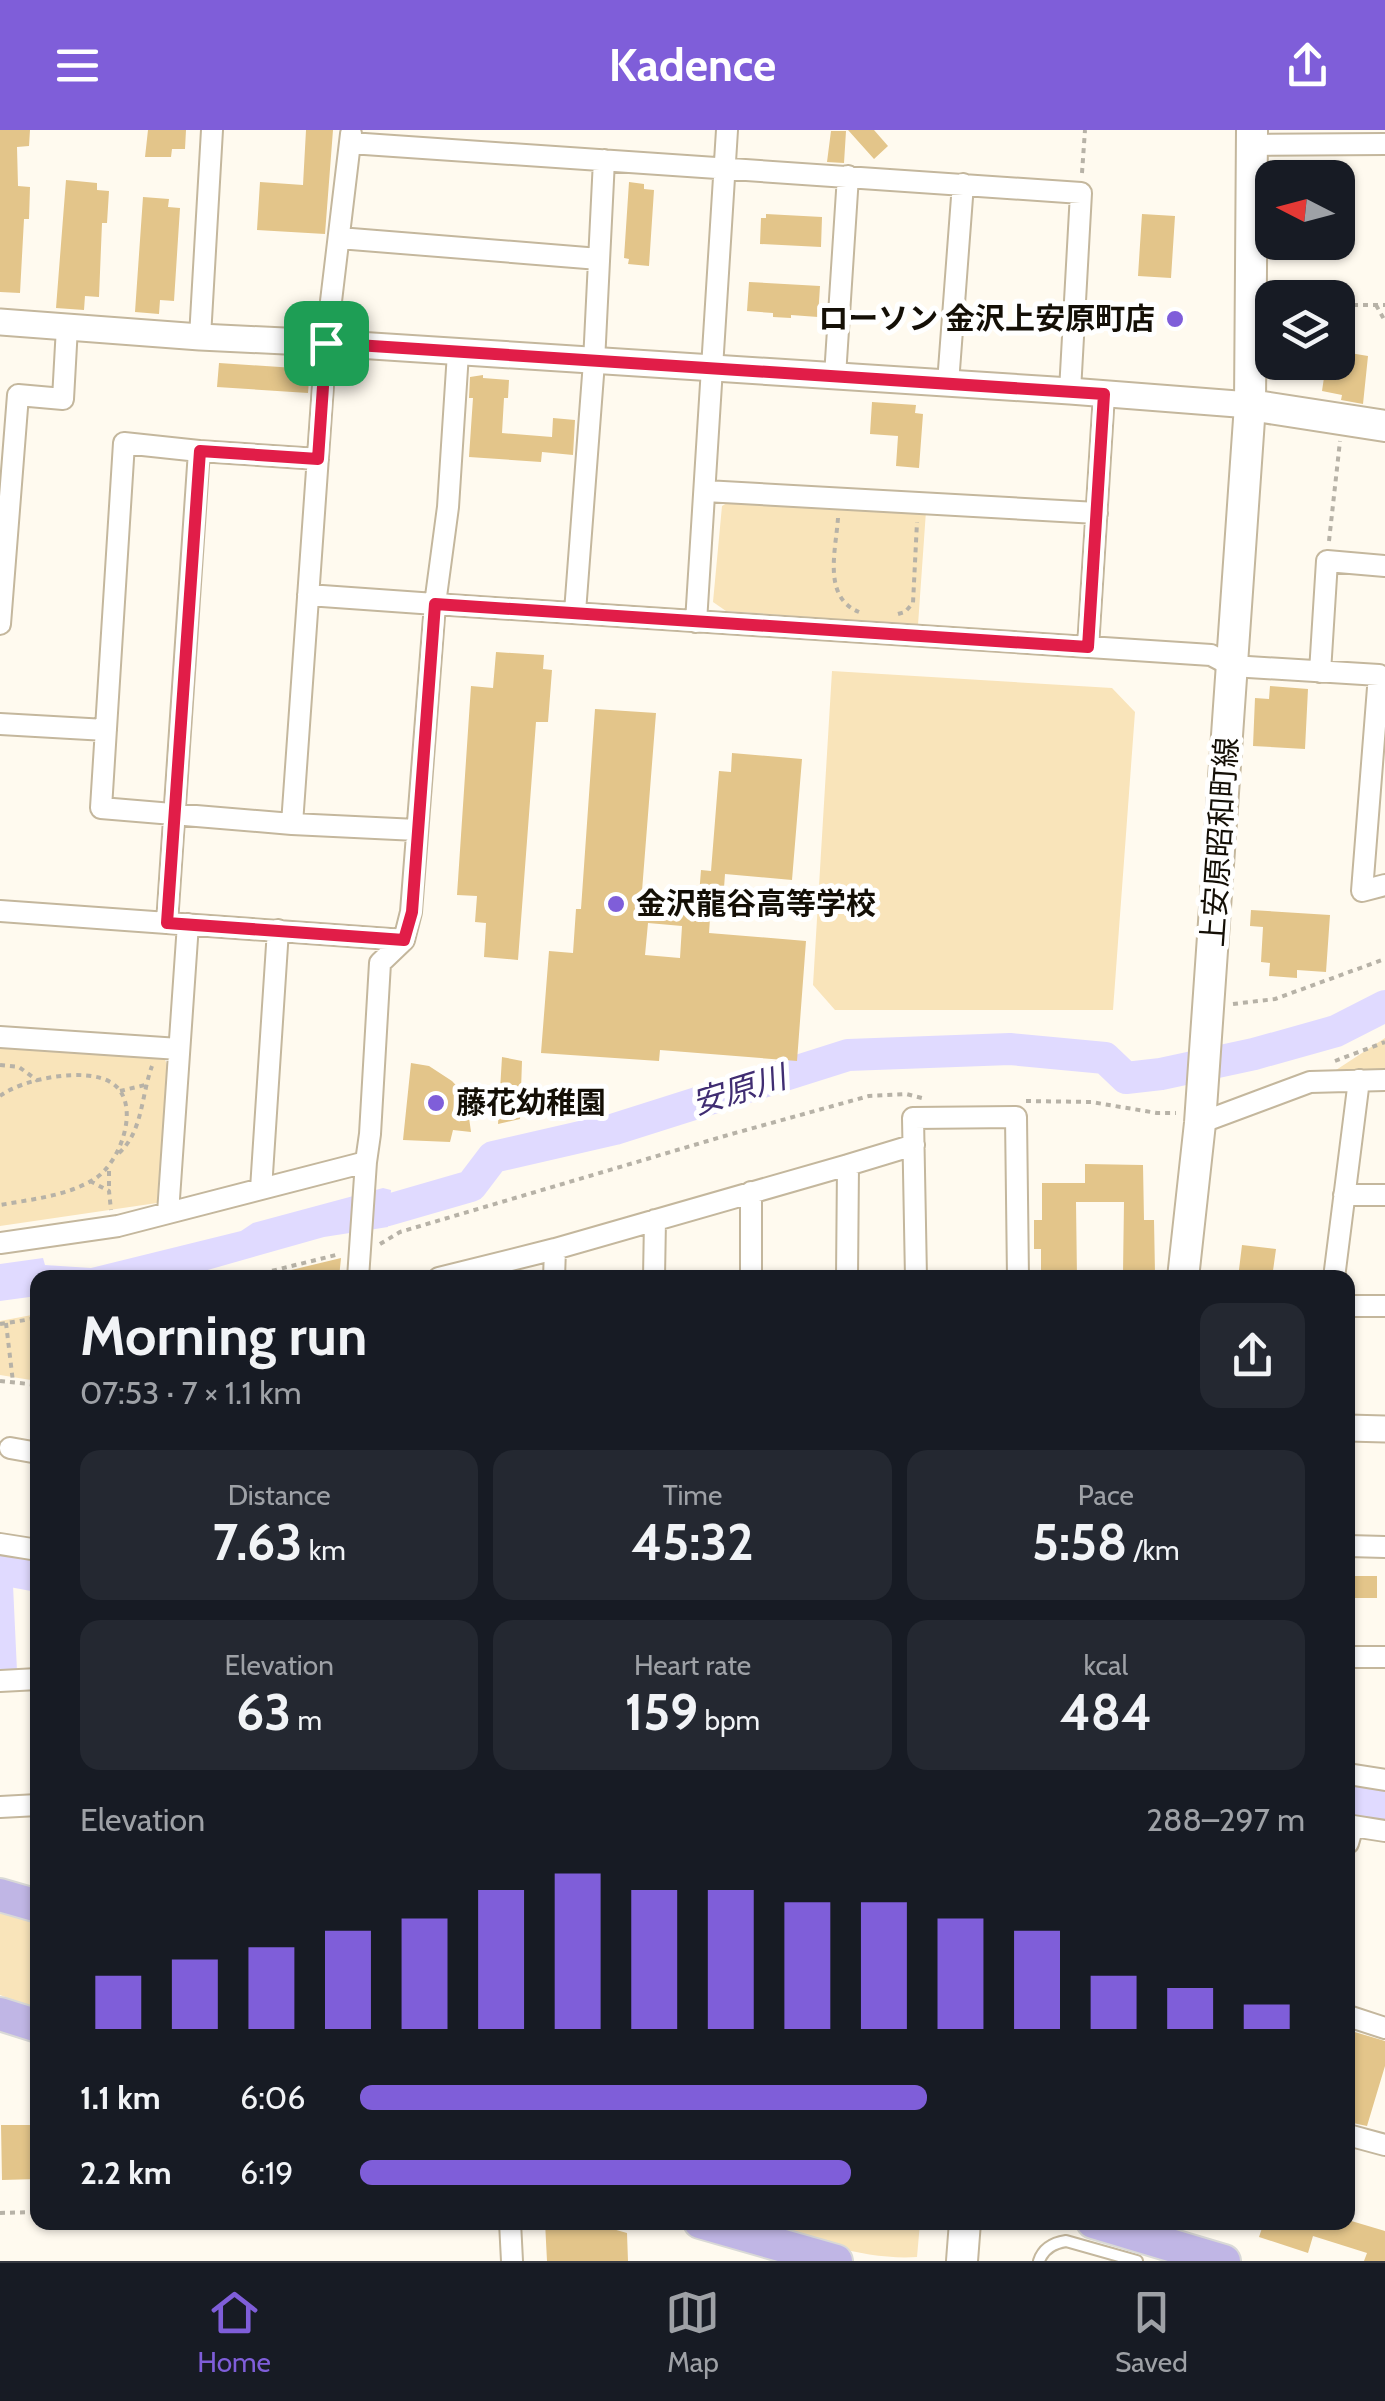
<!DOCTYPE html>
<meta charset="utf-8">
<style>
:root{--surface:#171b24;--page:#242831;--text:#f1f3f6;--muted:#9ea1a6;--line:#363941;--accent:#7f5ed9}
body{margin:0;font-family:Cabin,"Noto Sans JP",sans-serif;background:var(--page);color:var(--text);height:100vh;display:flex;flex-direction:column;font-size:38px;white-space:nowrap}
*{box-sizing:border-box;margin:0}
p{font-size:32px;color:var(--muted)}
.icon{flex:none;width:55px;height:55px;fill:none;stroke:currentColor;stroke-width:2;stroke-linecap:round;stroke-linejoin:round}
.map{position:relative;flex:1;overflow:hidden}
.drawer{position:absolute;left:30px;top:1140px;width:1325px;height:960px;display:flex;flex-direction:column;background:var(--surface);border-radius:20px;box-shadow:0 2px 8px #0004}
.drawer>*{flex:none}
.needle{width:65px;rotate:276deg}
.controls{position:absolute;left:1255px;top:30px;display:grid;gap:20px}
.controls a{display:grid;place-items:center;width:100px;height:100px;border-radius:20px;background:var(--surface);box-shadow:0 2px 8px #0004;font-size:50px}
.pin{position:absolute;display:grid;place-items:center;width:85px;height:85px;color:#fff;margin:-42px;border-radius:20px;box-shadow:0 5px 15px #0006}
.round{display:grid;place-items:center;flex:none;width:105px;height:105px;border-radius:20px;background:var(--page)}
.head{display:flex;align-items:center;justify-content:space-between;height:170px;padding:0 50px}
h1{font-size:55px;font-weight:700;line-height:75px}
.stats{display:grid;grid-template-columns:repeat(3,1fr);gap:15px;height:170px;padding:10px 50px}
.stats div{display:grid;align-content:center;border-radius:20px;background:var(--page);text-align:center}
.stats b{font-size:50px;font-weight:700}
.stats small{font-size:28px;font-weight:400}
.stats p{font-size:28px}
.chart{height:280px;padding:20px 50px}
.chart p{display:flex;justify-content:space-between}
.chart svg{width:100%;height:180px;margin-top:10px;stroke:var(--accent);stroke-width:6}
ul{padding:0 50px;list-style:none;font-size:32px}
li{display:grid;grid-template-columns:160px 120px 1fr;align-items:center;height:75px}
li i{height:25px;border-radius:12px;background:var(--accent)}
header{display:flex;justify-content:space-between;align-items:center;height:130px;padding:0 50px;background:var(--accent);color:#fff;font-size:45px;font-weight:700}
.tab-bar{display:flex;justify-content:space-around;align-items:center;height:140px;border-top:2px solid var(--line);background:var(--surface);font-size:28px;color:var(--muted)}
.tab-bar a{display:grid;justify-items:center;gap:5px}
.tab-bar .active{color:var(--accent)}
.map>svg:first-child{display:block}
</style>
<header><svg class="icon" aria-label="menu" viewBox="0 0 24 24"><path d="M4 6h16M4 12h16M4 18h16"/></svg>Kadence<svg class="icon" aria-label="share" viewBox="0 0 24 24"><path d="M12 15V3M7 8l5-5 5 5M5 13v7h14v-7"/></svg></header>
<div class="map">
<svg width="1385" height="2131" viewBox="0 0 1385 2131">
<rect width="100%" height="100%" fill="#fffaef"/>
<!-- green -->
<path fill="#f9e4ba" d="M732,370L926,381L918,495L726,481L713,472L722,376Z
M832,541L1112,558L1135,582L1113,880H835L813,855Z
M1385,908V940H1336Z
M0,914L163,926L168,936L157,1073L0,1096Z
M37,1184V1251L0,1245V1191Z
M0,1781L37,1793V1879L0,1865Z
M753,2093H920L917,2127C866,2131 802,2108 753,2093Z"/>
<!-- water -->
<path fill="#e0daff" d="M383,1058L391,1060L388,1097L324,1107L183,1147L38,1148L37,1166L0,1171V1134L43,1128L45,1135L91,1138L241,1101L253,1093Z
M0,1452L13,1455L17,1541H0Z"/>
<g fill="none" stroke-linecap="round" stroke-linejoin="round">
<!-- river -->
<path stroke="#e0daff" stroke-width="32" d="M347,1085L388,1080L471,1056L493,1027L615,999L848,925L1010,919L1105,928L1126,948L1161,944L1254,924L1336,901L1385,876
M0,1439L38,1446
M1348,1669L1385,1675"/>
</g>
<!-- building -->
<path fill="#e3c58a" fill-rule="evenodd" d="M0,0H30L29,16L17,17L18,56L30,57L29,89H24L20,163L0,162Z
M148,0H186L185,19H172L171,27H145Z
M306,0H333L325,104L257,100L260,52L303,55Z
M848,0H874L888,16L874,29Z
M831,1H846L844,33L827,32Z
M66,50L97,53V60L109,61L107,93H102L99,167L85,166L84,180L56,178Z
M629,52L644,54V59L654,60L649,136L628,134L629,129L624,128Z
M143,67L169,69L168,77L180,78L174,171L160,170L159,184L135,182Z
M766,84L822,87L821,117L760,114L761,88H766Z
M1142,84L1175,86L1171,148L1138,146Z
M749,152L820,156L818,187L791,185V188L773,187V183L747,181Z
M1338,221L1368,226L1363,274L1341,270L1342,265L1322,261L1326,234L1338,236Z
M219,233L310,239L308,263L217,257Z
M483,245V248L509,250L508,268H504L502,303L552,307L553,288L575,290L573,325L542,322L541,332L469,327L473,268H469L470,247Z
M872,272L916,275L915,283L923,284L919,338L896,336L898,306L870,304Z
M496,522L544,525L543,539L552,540L548,592H536L518,830L484,827L486,793L475,792L477,766L457,765L471,556L493,558Z
M1270,556L1308,559L1305,619L1253,616L1255,568L1269,569Z
M595,579L656,583L642,761L699,765L701,740L711,741L719,641L731,642L732,623L802,629L792,750L725,744L723,772L711,774L709,803L806,811L797,931L660,920L659,931L541,923L549,821L573,823L576,779H581ZM648,793L682,796L680,828L645,825Z
M1251,780L1330,785L1326,842L1297,840V848L1269,846L1270,833L1261,832L1263,797L1250,796Z
M502,927L522,931L520,989L498,994Z
M411,933L429,936L452,951L466,966L471,1002L453,1000L450,1012L403,1010Z
M1085,1034L1143,1035L1144,1090H1154L1155,1143L1123,1144L1124,1072H1076L1077,1148H1041V1119H1034V1090H1042V1053H1085Z
M1242,1115L1276,1119L1272,1148H1238Z
M341,1128L339,1148H284L283,1142Z
M1348,1446H1377V1468H1348Z
M1348,1900L1385,1911V1936L1367,1996L1348,1992Z
M1,1995H38V2049L2,2050Z
M1348,2090L1385,2101V2131H1364L1367,2123L1313,2106L1308,2123L1259,2107L1264,2092H1348Z
M545,2092H588L627,2103L628,2131H547Z"/>
<g fill="none" stroke-linecap="round" stroke-linejoin="round">
<defs>
<path id="service" d="M1039,2131C1043,2119 1053,2113 1066,2111L1137,2131"/>
<path id="minor" d="M351,4L326,213L292,694L417,700
M350,13L1081,63L1070,261
M1253,15L1385,14
M339,108L599,129
M200,207L212,0
M835,246L848,46
M948,253L963,54
M199,321L124,313L101,678L292,694
M705,361L1097,383
M308,465L435,474L448,377L458,223
M575,482L594,232L604,30
M696,492L727,0
M0,494L18,265L63,269L67,197
M1088,517L1104,264
M1320,542L1327,431L1385,436
M0,594L106,600
M0,781L404,810
M167,793L199,321L318,329
M0,907L179,919
M1200,993L1310,952L1385,950
M848,1035L914,1015
M261,1059L278,800
M1344,1065H1385
M168,1083L188,794
M0,1113L118,1096L366,1032L370,1004L380,833L404,810L411,782L435,474L1211,525L1232,536L1379,545L1362,761L1385,755
M358,1148L366,1032
M439,1148L555,1119L848,1035L847,1148
M554,1148L555,1119
M654,1148L655,1090
M751,1148V1062
M916,1148L913,988L1016,987L1018,1148
M1334,1148L1359,950
M1348,1176H1385
M10,1318L38,1323
M0,1414L38,1420
M1348,1416L1385,1417
M1348,1527H1385
M0,1551L38,1549
M1348,1644L1385,1650
M0,1677L38,1675
M1348,1713L1353,1696L1385,1701
M1348,1886L1385,1898
M1348,2005L1385,2015
M510,2092L512,2131"/>
<path id="tertiary" d="M0,192L200,207L326,213L1070,261L1250,275
M1348,1298L1385,1299"/>
<path id="secondary" d="M1252,0L1250,275L1385,296
M1183,1148L1200,993L1250,275
M962,2131L965,2092"/>
<path id="primary" d="M0,1765L38,1776
M0,1884L38,1896
M700,2092L836,2131
M1093,2092L1224,2131"/>
</defs>
<!-- service casing -->
<use href="#service" stroke="#c4b79d" stroke-width="14"/>
<!-- minor casing -->
<use href="#minor" stroke="#c4b79d" stroke-width="24"/>
<!-- tertiary casing -->
<use href="#tertiary" stroke="#c4b79d" stroke-width="29"/>
<!-- secondary casing -->
<use href="#secondary" stroke="#c4b79d" stroke-width="34"/>
<!-- primary casing -->
<use href="#primary" stroke="#d9d9d7" stroke-width="36"/>
<!-- path -->
<path stroke="#b7b2a7" stroke-width="4" stroke-dasharray="5 5" stroke-linecap="butt" d="M1082,43L1085,0
M1343,175H1385
M1376,175L1385,191
M838,388C836,420 822,467 859,482
M1329,411L1340,311
M898,484L905,482L913,473L917,392
M1233,874L1275,869L1385,829
M1335,931L1385,912
M0,935L19,937L38,951
M120,961L145,955
M0,966C22,949 86,936 112,953C142,973 121,1031 96,1048C68,1066 33,1069 0,1075
M1026,971L1091,972L1157,983H1176
M119,1023C143,1001 141,966 152,936
M109,1041V1061
M90,1051L109,1061L111,1080
M380,1114L400,1102L728,1005L869,966L906,964L922,968
M243,1148L340,1124
M6,1193L13,1252
M0,1194L38,1188
M0,1251L38,1255
M0,2083L38,2082"/>
<!-- service -->
<use href="#service" stroke="#fff" stroke-width="10"/>
<!-- minor -->
<use href="#minor" stroke="#fff" stroke-width="20"/>
<!-- tertiary -->
<use href="#tertiary" stroke="#fff" stroke-width="25"/>
<!-- secondary -->
<use href="#secondary" stroke="#fff" stroke-width="30"/>
<!-- primary -->
<use href="#primary" stroke="#c0b6e5" stroke-width="32"/>
</g>
<g fill="none" stroke-linecap="round" stroke-linejoin="round">
<defs>
<path id="route" d="M326,213L1104,264L1088,517L435,474L412,782L404,810L167,793L200,321L318,329Z"/>
</defs>
<!-- route casing -->
<use href="#route" stroke="#fff" stroke-width="20"/>
<!-- route -->
<use href="#route" stroke="#e11d48" stroke-width="12"/>
</g>
<!-- markers -->
<g fill="#7f5ed9" stroke="#fff" stroke-width="4">
<circle cx="1175" cy="189" r="10"/>
<circle cx="616" cy="774" r="10"/>
<circle cx="436" cy="973" r="10"/>
</g>
<g text-anchor="middle" stroke-width="10" stroke-linejoin="round" paint-order="stroke">
<!-- poi labels -->
<g font-size="30" font-weight="bold" fill="#140f06" stroke="#fff" text-anchor="start">
<text x="1155" y="199" text-anchor="end">ローソン 金沢上安原町店</text>
<text x="636" y="784">金沢龍谷高等学校</text>
<text x="456" y="983">藤花幼稚園</text>
</g>
<!-- street labels -->
<g font-size="30" fill="#140f06" stroke="#fff">
<text transform="translate(1220 712) rotate(-86)" y="10">上安原昭和町線</text>
</g>
<!-- water labels -->
<g font-size="32" font-style="italic" fill="#402d72" stroke="#fff">
<text transform="translate(739 960) rotate(-17)" y="11">安原川</text>
</g>
</g>
</svg>
<div class="controls">
<a><svg class="needle" viewBox="-14 -14 28 28"><path d="M0-13l5 13h-10z" fill="#e53935"/><path d="M0 13l5-13h-10z" fill="#9ea1a6"/></svg></a>
<a><svg class="icon" aria-label="layers" viewBox="0 0 24 24"><path d="M12 4l9 5-9 5-9-5zM3 14l9 5 9-5"/></svg></a>
</div>
<div class="pin" style="left:326px;top:213px;background:#1e9e55"><svg class="icon" aria-label="arrive" viewBox="0 0 24 24"><path d="M6 21V4h12l-3 4 3 4H6"/></svg></div>
<section class="drawer">
<div class="head"><div><h1>Morning run</h1><p>07:53 · 7 × 1.1 km</p></div><a class="round"><svg class="icon" aria-label="share" viewBox="0 0 24 24"><path d="M12 15V3M7 8l5-5 5 5M5 13v7h14v-7"/></svg></a></div>
<div class="stats">
<div><p>Distance</p><b>7.63<small> km</small></b></div>
<div><p>Time</p><b>45:32</b></div>
<div><p>Pace</p><b>5:58<small> /km</small></b></div>
</div>
<div class="stats">
<div><p>Elevation</p><b>63<small> m</small></b></div>
<div><p>Heart rate</p><b>159<small> bpm</small></b></div>
<div><p>kcal</p><b>484</b></div>
</div>
<div class="chart"><p><span>Elevation</span>288–297 m</p>
<svg viewBox="0 0 160 44" preserveAspectRatio="none"><path d="M5 44V31M15 44V27M25 44V24M35 44V20M45 44V17M55 44V10M65 44V6M75 44V10M85 44V10M95 44V13M105 44V13M115 44V17M125 44V20M135 44V31M145 44V34M155 44V38"/></svg>
</div>
<ul>
<li><b>1.1 km</b>6:06<i style="width:60%"></i></li>
<li><b>2.2 km</b>6:19<i style="width:52%"></i></li>
</ul>
</section>
</div>
<nav class="tab-bar">
<a class="active"><svg class="icon" aria-label="home" viewBox="0 0 24 24"><path d="M3 11l9-7 9 7M6 9v11h12V9"/></svg>Home</a>
<a><svg class="icon" aria-label="map" viewBox="0 0 24 24"><path d="M3 6l6-2 6 2 6-2v14l-6 2-6-2-6 2zM9 4v14M15 6v14"/></svg>Map</a>
<a><svg class="icon" aria-label="saved" viewBox="0 0 24 24"><path d="M7 4h10v16l-5-4-5 4z"/></svg>Saved</a>
</nav>
